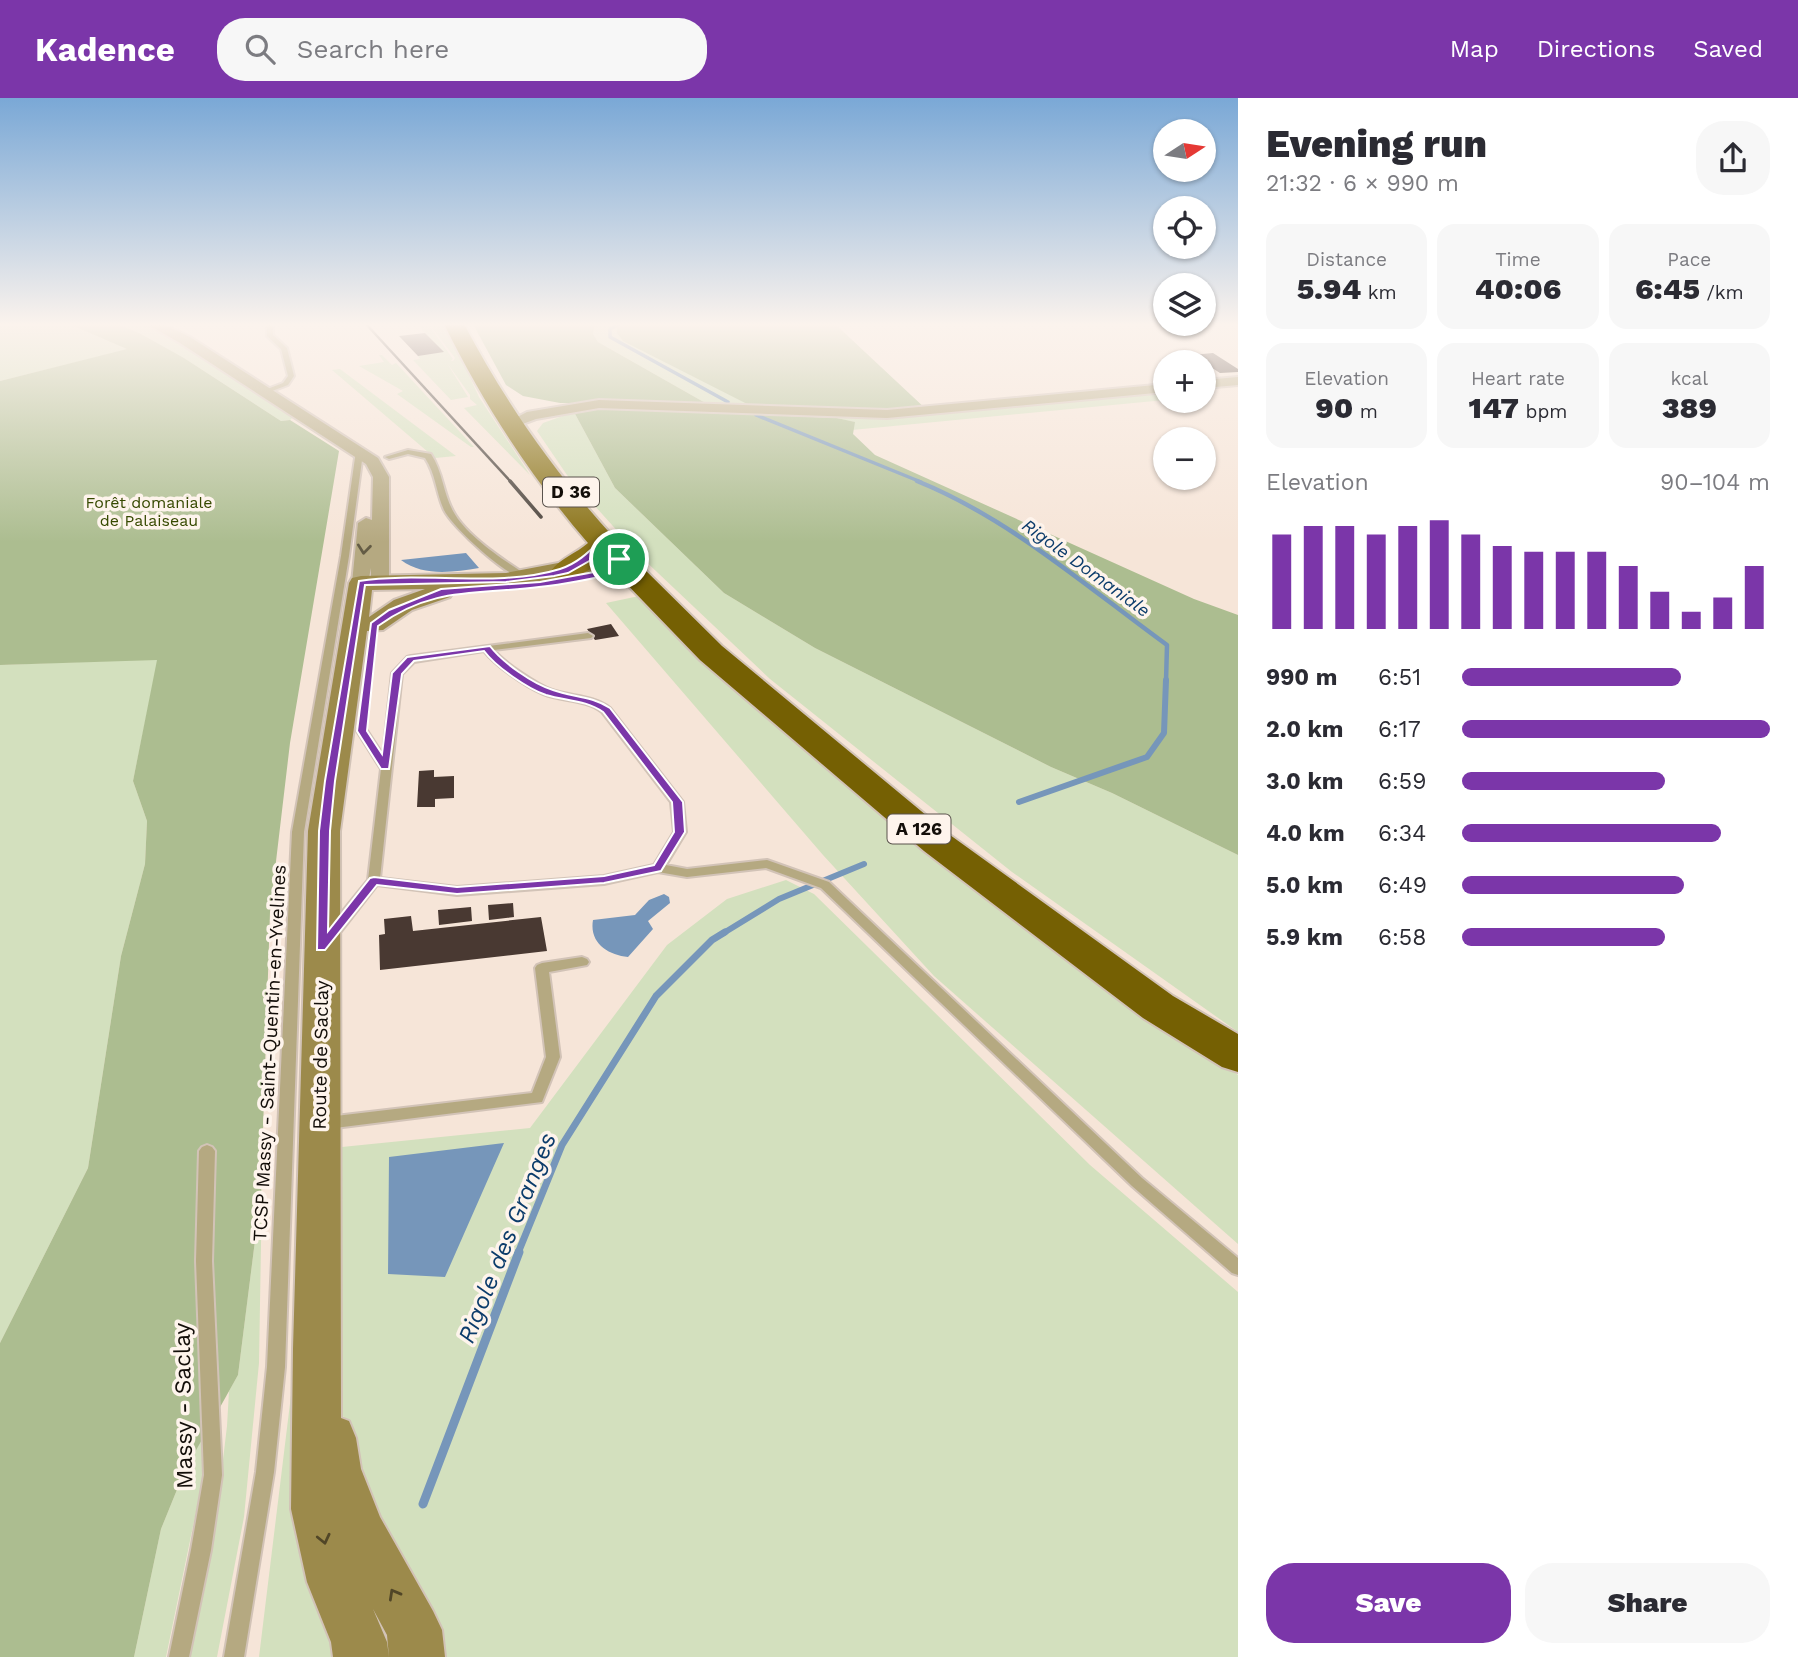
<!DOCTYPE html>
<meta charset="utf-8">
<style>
:root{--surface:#fff;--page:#f7f7f7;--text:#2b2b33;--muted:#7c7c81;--accent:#7b36a9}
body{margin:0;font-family:"Work Sans",sans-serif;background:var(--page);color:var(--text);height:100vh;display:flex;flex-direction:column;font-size:26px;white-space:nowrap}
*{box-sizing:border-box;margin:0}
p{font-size:23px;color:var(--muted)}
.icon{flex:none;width:38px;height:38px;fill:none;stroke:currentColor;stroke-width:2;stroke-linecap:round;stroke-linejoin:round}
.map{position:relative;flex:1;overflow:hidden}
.side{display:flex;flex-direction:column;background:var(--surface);width:560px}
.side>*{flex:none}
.needle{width:46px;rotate:78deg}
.buttons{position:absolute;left:1153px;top:21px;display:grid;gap:14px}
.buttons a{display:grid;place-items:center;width:63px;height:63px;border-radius:50%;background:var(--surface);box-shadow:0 2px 5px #0004;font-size:35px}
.pin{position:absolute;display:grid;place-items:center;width:60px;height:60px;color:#fff;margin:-30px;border:4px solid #fff;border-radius:50%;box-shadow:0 2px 7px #0007}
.round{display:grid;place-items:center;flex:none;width:74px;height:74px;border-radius:28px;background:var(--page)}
.head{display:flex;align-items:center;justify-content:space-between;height:119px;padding:0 28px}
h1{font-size:38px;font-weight:800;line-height:52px}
.figures{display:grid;grid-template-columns:repeat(3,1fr);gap:10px;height:119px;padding:7px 28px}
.figures div{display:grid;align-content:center;border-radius:18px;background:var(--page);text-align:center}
.figures b{font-size:30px;font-weight:800}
.figures small{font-size:19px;font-weight:400}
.figures p{font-size:19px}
.chart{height:196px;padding:14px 28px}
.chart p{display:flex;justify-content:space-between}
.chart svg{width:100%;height:126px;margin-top:7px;stroke:var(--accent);stroke-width:6}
.button{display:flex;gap:14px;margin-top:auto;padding:14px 28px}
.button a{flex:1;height:80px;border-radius:28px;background:var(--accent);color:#fff;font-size:28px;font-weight:800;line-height:80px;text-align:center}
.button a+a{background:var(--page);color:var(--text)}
ul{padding:0 28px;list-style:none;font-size:23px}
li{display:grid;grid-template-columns:112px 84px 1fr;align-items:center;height:52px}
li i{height:18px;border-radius:9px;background:var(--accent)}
header{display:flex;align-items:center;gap:42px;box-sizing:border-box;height:98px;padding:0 35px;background:var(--accent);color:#fff}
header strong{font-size:33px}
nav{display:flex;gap:38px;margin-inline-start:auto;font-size:24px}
.search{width:490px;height:63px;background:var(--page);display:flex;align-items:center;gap:18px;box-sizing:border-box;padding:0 24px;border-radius:28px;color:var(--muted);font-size:26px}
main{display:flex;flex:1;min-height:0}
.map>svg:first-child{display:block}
</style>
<header>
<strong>Kadence</strong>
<div class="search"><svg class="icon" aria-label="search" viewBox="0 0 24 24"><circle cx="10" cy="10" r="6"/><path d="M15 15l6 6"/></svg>Search here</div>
<nav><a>Map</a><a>Directions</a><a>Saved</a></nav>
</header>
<main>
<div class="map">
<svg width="1238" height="1559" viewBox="0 0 1238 1559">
<rect width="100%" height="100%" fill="#f6e5d8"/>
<!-- green -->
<path fill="#d3e0be" d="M0,226H69L129,251L0,283Z
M117,226H144L162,234L186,246L296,316L290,322L281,323L184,260Z
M417,226H428L453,261L451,263H453L455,260L429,226H445L479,299L530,377L464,310L477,307L470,301V297L447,265L468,299L451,302L413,262L420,261L418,258L443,254Z
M595,226H623L617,229V235L755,310L709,307L598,244L593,236Z
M379,257H382L392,267L396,265L474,349H471L397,296L403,293L359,268L384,264Z
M340,271L456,358L435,360L332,272Z
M1165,293V302L852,332L854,324L837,320L906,319Z
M574,314L615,390L724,495L815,550L1051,669L1112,695L1238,757V934L1012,774L770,581L639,457L567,377L537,333L543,325Z
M639,498L898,725L1238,977V1146L934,878L823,757L606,505Z
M158,561L133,683L147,723L145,766L121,858L88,1070L0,1245V567Z
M786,782L814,796L1090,1067L1238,1194V1559H435L370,1417L341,1310L332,1050L530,1030L667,847L727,801Z
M262,1087L259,1265L244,1419L217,1559H189L216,1421L227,1328L229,1293L238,1277Z
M293,1281L345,1559H259Z
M204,1335V1375L166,1559H134L161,1431L185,1372Z"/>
<!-- forest -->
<path fill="#acbd90" d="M69,226H117L139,235L184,260L281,323L290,322L339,353L290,645L270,814L261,1095L238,1277L185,1372L161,1431L134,1559H0V1245L88,1070L121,858L145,766L147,723L133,683L157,562L0,567V283L127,251Z
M473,226H595L593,236L598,244L709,307L560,305L523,298L506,287Z
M623,226H835L927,312L888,315L755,310L623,243L617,235V229Z
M593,310L837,320L855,324L853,336L875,357L1194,501L1238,517V757L1112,695L1051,669L815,550L724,495L615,390L574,314Z"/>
<!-- water -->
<path fill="#7696ba" d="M466,455L479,470C453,474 424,479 401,462Z
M664,796L669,799L670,805L648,823L653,831L628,859C608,857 589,845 593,822L635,817L649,802Z
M504,1045L445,1179L388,1176L389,1059Z"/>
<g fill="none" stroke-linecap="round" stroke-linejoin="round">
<!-- stream-far4 -->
<path stroke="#7696ba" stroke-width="3.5" d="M620,226L610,231V239L728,304
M756,317L921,384"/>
<!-- stream-far3 -->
<path stroke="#7696ba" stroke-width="4.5" d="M917,383C1009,420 1087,489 1167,547L1166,584"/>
<!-- stream-far2 -->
<path stroke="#7696ba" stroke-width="6" d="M1019,704L1147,659L1164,635L1166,582
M722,836L779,801L864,766"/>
<!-- stream-far1 -->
<path stroke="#7696ba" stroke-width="7" d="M518,1155L562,1047L656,898L712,842L725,834"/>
<!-- stream -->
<path stroke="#7696ba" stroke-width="9" d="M423,1406L519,1154"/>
</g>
<!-- building -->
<path fill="#493932" d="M425,235L444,254L418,258L399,238Z
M1213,255L1238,271V274L1220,275L1192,257Z
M611,526L619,538L595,542L587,531Z
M434,672V679L454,678V700L435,701V709H417L419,673Z
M513,805L514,819L489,822L488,807Z
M471,809L472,823L439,827L438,812Z
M411,818L413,833L541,819L547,853L380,872L379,837L385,836L384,821Z"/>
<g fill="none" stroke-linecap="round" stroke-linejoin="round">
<defs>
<path id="service" d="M267,226H273V237L287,250L294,278L288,287L264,296L260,294L262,293L283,285L288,278L281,251L267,238Z
M408,352L431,356C443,374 443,395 453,413C466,438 505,463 528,478V482C511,483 452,429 444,412C436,395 436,376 425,360L408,356L389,361L385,359Z
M356,353L363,355L349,458L304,734L285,1269L274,1374L244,1559H224L256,1374L267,1269L292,734L341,458Z
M588,535L593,538L591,540L494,552C503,564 538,587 552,592C572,599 593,597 610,610L683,704L686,734L666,767L687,771L767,762L829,784L1142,1080L1238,1160V1177L1232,1175L1132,1088L821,790L766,770L687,779L658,774L604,786L457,797L377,787L335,841H325L324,838L325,835L368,782L381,671L357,633L358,631H366L383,657L392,575L407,559L411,558ZM484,553C496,568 526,589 543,596C563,604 585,601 602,614L671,704L674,734L654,767L604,778L457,789L380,780L402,576L414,564Z
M582,859L587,861L589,864L587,867L549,874L560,959L542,1004L327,1031L322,1029L320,1025L322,1021L327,1019L532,995L546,959L535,870L537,867L542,865Z
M207,1047L212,1049L215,1053L212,1163L222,1377L211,1452L189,1559H169L191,1452L204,1377L196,1163L199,1053L202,1049Z"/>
<path id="minor" d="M147,226H163L190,239L378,360L389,379V485L386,489H374L371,485V470L367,489L361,490L352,485L358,425L366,420L372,422L373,379L366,366L180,245Z
M1238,279V287L1204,290V282Z
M1166,286V294L887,320L599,310L536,321L509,331L502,327L527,314L599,302L887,312Z"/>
<path id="secondary" d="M632,451L640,453L644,458L640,463C576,479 517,489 451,491L453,494L450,499L412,512L383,532L367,533L340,733L341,1320L349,1323L356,1340L361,1371L380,1419L433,1513L442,1532L445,1559H389L387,1537L373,1511L387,1544L389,1559H333L331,1544L307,1484L291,1411L293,1251L308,733L349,485L352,480L361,478L506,475ZM425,491L394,502L369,519L372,492Z"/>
<path id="primary" d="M444,226H464C511,315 567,392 637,464L641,470L637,476C620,480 614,473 603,461C591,473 572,483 555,479L551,473C559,461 577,455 588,445C530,378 483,305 444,226Z"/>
<path id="motorway" d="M627,462L637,464L722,548L950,737L1173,898L1238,936V974L1222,969L1143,920L924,753L700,562L617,476L613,470L617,464Z"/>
</defs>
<!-- service casing -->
<use href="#service" stroke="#d2c3b7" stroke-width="4"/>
<!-- minor casing -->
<use href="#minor" stroke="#d2c3b7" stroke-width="4"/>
<!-- secondary casing -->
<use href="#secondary" stroke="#d2c3b7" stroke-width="4"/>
<!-- primary casing -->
<use href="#primary" stroke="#d2c3b7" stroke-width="4"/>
<!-- motorway casing -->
<use href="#motorway" stroke="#d2c3b7" stroke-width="4"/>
<!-- service -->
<use href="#service" fill="#b5a981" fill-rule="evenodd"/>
<!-- minor -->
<use href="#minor" fill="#b5a981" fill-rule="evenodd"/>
<!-- secondary -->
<use href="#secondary" fill="#9c8a4b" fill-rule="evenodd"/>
<!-- primary -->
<use href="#primary" fill="#8a7318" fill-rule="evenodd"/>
<!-- motorway -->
<use href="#motorway" fill="#756003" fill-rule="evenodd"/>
<!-- rail-far1 -->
<path stroke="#473f38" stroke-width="2.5" d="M366,226L511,384"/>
<!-- rail -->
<path stroke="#473f38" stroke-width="3.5" d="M510,383L541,419"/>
</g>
<!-- one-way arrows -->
<defs><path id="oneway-chevron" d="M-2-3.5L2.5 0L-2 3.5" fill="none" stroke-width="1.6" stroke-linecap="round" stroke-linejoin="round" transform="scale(1.75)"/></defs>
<use stroke="#645c45" href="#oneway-chevron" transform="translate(364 451) rotate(96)"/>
<g stroke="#514627">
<use href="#oneway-chevron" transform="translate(324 1441) rotate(77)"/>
<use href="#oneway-chevron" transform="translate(394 1496) rotate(-119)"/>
</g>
<!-- sky -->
<linearGradient id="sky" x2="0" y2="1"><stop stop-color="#7aa8d6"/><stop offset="0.51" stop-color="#fbf3ed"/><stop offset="1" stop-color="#fbf3ed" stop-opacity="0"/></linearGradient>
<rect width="1238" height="444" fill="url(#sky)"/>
<!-- route -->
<path fill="#7b36a9" stroke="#fff" stroke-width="2" fill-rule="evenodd" d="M600,443H606L630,468V472C601,479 570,486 539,489C477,497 433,488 378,528L367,633L382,656L392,575L407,559L490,548C502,564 533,586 553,592C572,599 593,598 610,610L683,704L685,734L661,773L604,785L457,796L377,787L325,852H317L319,733L325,683L359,483C422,473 499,490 560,471C576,466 588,455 600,443ZM603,450L621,469L540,484L441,491L389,512L371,525L357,633L381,671H389L402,576L414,563L484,553C496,569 528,591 546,597C566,603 586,602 603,614L672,704L674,734L654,767L604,778L457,789L374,779L370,780L328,833L330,733L335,683L365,487L506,484L554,478L568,475L591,462Z"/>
<g text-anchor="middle" stroke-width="7" stroke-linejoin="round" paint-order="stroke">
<!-- far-park labels -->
<g font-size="16" fill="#364900" stroke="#fef4ec">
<text x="149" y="410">Forêt domaniale<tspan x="149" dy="18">de Palaiseau</tspan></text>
</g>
<!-- shield labels -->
<g fill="#fef4ec" stroke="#5a534d" stroke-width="2">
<rect x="543" y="379.5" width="56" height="29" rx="5"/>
<rect x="887.5" y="716.5" width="63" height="29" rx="5"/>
</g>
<g font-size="18" font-weight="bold" fill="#130e09">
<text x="571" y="400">D 36</text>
<text x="919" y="737">A 126</text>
</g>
<!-- far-water labels -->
<g font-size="18" font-style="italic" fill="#0c3c6b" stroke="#fef4ec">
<text transform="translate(1086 470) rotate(36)" y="6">Rigole Domaniale</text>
</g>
<!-- street labels -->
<g font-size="19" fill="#130e09" stroke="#fef4ec">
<text transform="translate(269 955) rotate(-87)" y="7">TCSP Massy - Saint-Quentin-en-Yvelines</text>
<text transform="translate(320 957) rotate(-89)" y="7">Route de Saclay</text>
</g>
<!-- near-street labels -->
<g font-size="23" fill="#130e09" stroke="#fef4ec">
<text transform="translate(183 1308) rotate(-91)" y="8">Massy - Saclay</text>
</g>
<!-- near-water labels -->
<g font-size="24" font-style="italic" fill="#0c3c6b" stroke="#fef4ec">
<text transform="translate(507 1140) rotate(-68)" y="8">Rigole des Granges</text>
</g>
</g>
</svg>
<div class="buttons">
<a><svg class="needle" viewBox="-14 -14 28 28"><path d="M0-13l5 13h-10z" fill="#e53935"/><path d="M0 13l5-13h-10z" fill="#7c7c81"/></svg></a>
<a><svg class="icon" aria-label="locate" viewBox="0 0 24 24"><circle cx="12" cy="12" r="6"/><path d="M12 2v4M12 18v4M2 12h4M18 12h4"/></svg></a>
<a><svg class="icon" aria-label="layers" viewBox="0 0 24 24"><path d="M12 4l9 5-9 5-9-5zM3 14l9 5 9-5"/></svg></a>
<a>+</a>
<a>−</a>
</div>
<div class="pin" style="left:619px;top:461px;background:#1e9e55"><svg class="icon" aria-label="arrive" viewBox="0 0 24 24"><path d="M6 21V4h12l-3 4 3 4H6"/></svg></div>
</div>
<section class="side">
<div class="head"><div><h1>Evening run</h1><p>21:32 · 6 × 990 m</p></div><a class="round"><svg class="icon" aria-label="share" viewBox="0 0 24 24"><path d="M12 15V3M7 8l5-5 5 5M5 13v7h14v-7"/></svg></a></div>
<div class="figures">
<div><p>Distance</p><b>5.94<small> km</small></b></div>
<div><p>Time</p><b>40:06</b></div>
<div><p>Pace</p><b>6:45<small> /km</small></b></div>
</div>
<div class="figures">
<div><p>Elevation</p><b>90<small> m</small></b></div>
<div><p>Heart rate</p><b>147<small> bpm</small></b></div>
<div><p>kcal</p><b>389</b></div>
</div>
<div class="chart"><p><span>Elevation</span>90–104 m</p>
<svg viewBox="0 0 160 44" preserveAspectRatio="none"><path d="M5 44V11M15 44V8M25 44V8M35 44V11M45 44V8M55 44V6M65 44V11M75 44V15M85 44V17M95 44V17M105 44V17M115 44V22M125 44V31M135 44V38M145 44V33M155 44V22"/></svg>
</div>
<ul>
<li><b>990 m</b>6:51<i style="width:71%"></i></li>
<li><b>2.0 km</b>6:17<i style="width:100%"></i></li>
<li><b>3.0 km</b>6:59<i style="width:66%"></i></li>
<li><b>4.0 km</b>6:34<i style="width:84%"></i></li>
<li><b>5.0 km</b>6:49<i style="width:72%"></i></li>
<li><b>5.9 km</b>6:58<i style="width:66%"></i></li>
</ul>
<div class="button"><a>Save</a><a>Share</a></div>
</section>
</main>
